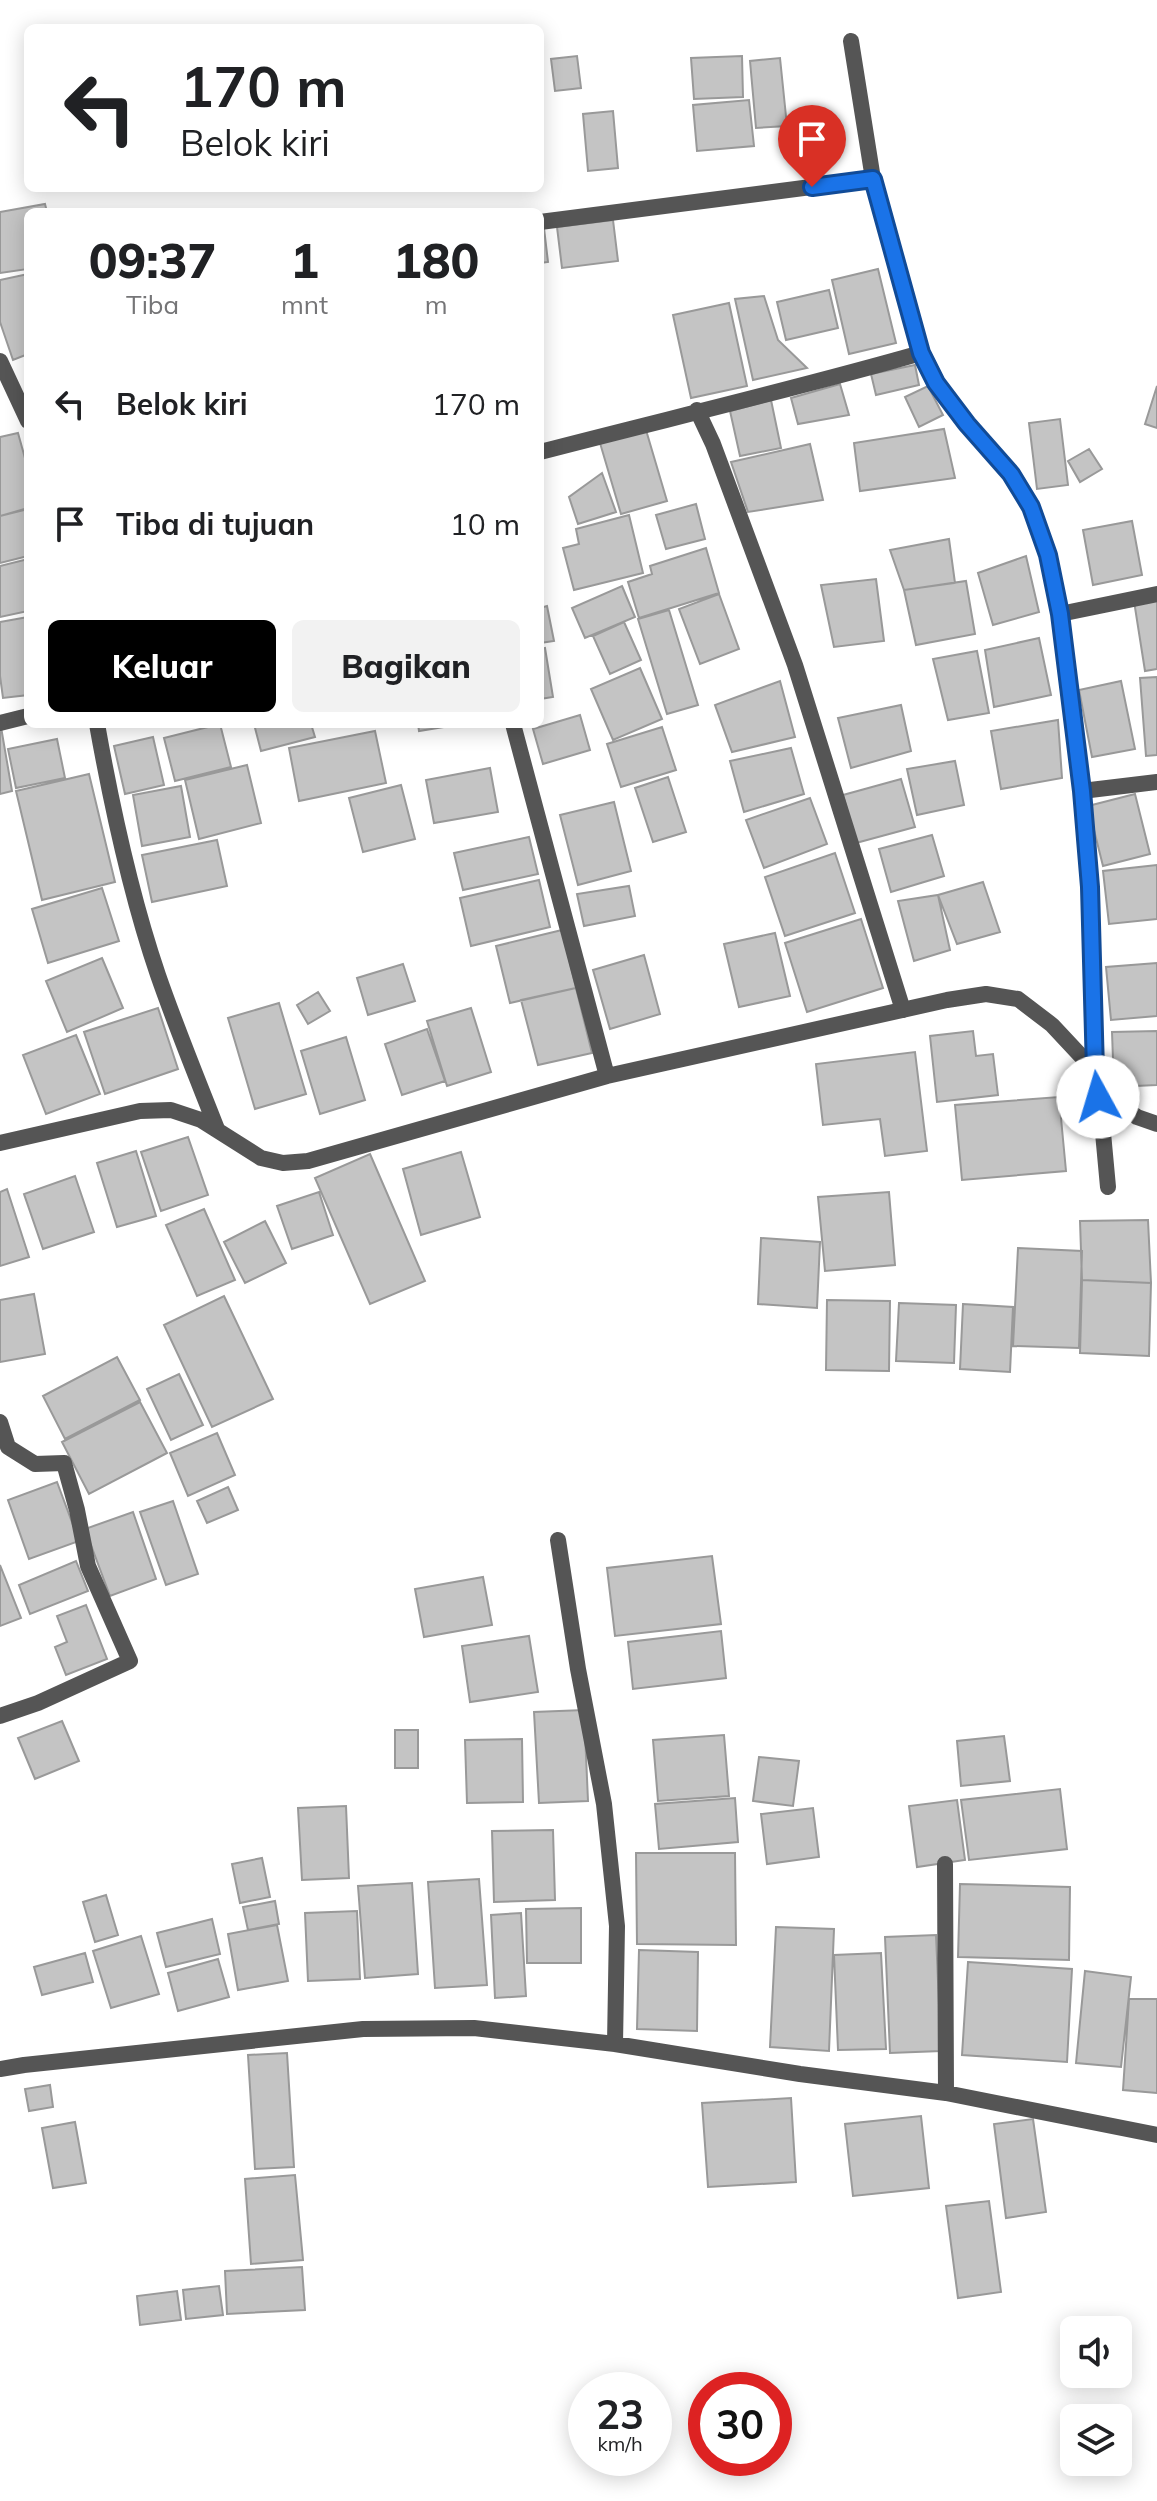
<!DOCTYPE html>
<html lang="id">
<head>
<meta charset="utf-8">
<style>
  :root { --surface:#fff; --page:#f2f2f2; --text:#202124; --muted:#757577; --accent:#000 }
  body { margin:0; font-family:Mulish,sans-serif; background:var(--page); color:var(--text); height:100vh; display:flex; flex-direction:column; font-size:30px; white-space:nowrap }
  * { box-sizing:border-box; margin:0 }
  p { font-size:26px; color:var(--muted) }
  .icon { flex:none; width:44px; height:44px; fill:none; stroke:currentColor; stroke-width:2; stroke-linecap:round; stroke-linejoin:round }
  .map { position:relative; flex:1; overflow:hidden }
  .sheet { position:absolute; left:24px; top:208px; width:520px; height:520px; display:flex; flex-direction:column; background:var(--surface); border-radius:12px; box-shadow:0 4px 20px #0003 }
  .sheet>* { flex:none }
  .hud { position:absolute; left:24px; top:24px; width:520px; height:168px; border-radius:12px; box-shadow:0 4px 20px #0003; background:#fff; color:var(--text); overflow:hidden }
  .fabs { position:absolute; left:1060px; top:2316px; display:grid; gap:16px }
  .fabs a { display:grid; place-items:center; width:72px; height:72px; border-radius:12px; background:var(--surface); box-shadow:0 4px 20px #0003; font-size:40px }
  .speed { position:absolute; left:568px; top:2372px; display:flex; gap:16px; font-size:40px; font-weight:700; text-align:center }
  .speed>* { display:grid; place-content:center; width:104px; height:104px; border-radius:50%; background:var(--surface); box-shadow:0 4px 20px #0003; line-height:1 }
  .speed small { font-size:20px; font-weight:400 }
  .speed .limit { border:12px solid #d22; background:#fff; color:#111 }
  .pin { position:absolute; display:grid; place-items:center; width:68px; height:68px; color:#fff; margin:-82px -34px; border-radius:50% 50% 50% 0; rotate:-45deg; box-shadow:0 0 8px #0007 }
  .pin .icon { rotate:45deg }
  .me { position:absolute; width:88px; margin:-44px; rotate:354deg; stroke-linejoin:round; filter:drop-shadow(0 0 6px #0008) }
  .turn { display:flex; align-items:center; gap:28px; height:168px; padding:0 24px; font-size:36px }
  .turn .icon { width:104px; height:104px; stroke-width:2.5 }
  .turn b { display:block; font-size:56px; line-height:68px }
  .eta { display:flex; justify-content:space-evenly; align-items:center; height:136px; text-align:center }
  .eta b { font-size:48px; font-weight:800; line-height:56px }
  .primary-button { display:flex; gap:16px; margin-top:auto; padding:16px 24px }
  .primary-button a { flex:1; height:92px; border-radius:12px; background:var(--accent); color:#fff; font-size:32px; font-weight:800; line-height:92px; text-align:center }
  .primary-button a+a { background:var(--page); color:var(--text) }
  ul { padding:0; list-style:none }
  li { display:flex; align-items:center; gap:24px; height:120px; padding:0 24px }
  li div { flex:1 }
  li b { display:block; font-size:30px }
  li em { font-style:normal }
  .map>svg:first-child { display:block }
</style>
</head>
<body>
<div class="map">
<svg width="1157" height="2501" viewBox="0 0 1157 2501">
  <rect width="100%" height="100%" fill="#fff"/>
  <!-- building -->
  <path fill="#c4c4c4" stroke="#999" stroke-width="2" d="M577,56L581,88L555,91L551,59Z
    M742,56L743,97L694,99L691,58Z
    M780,58L787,126L756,128L750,61Z
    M749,100L754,146L697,151L693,105Z
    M613,111L618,168L588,171L583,114Z
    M45,204L47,212H28V269L0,273V212Z
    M613,220L618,261L562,268L557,227Z
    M544,228L548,262L540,263V229Z
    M878,269L896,343L849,354L832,280Z
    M28,274V354L13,360L0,322V280Z
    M829,290L838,328L786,340L777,302Z
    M764,296L778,340L807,368L753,380L735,299Z
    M729,303L747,386L691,398L673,315Z
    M915,365L919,385L876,395L871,374Z
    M840,384L849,415L798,424L791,398Z
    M928,386L943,415L919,427L905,397Z
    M1157,386V428L1145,424Z
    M771,400L781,448L740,456L730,411Z
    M1060,419L1068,485L1037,489L1029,423Z
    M944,429L955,478L860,491L854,443Z
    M646,430L667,501L621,514L600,443Z
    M18,433L28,469V508L0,516V437Z
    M810,444L823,500L748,512L731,462Z
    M1089,449L1102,469L1080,482L1068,461Z
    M602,473L616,512L578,524L569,497Z
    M696,504L705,539L666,549L656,515Z
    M28,509V556L0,563V516Z
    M629,515L643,573L574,590L563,548L579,544L576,529Z
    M1132,521L1142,575L1093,585L1083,530Z
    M949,539L955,583L904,590L890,550Z
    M706,548L719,593L639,618L628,582L652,574L650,566Z
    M1026,556L1039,612L993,625L978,573Z
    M28,559V611L0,617V566Z
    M876,579L884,641L834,647L821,585Z
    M966,581L975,634L916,645L904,590Z
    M622,586L635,617L585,638L572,608Z
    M719,594L739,649L700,664L679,609Z
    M1157,598V669L1145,671L1134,601Z
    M547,606L554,641L540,643V608Z
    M669,610L698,705L667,714L638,619Z
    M28,617V695L3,698L0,676V622Z
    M624,622L641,660L610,674L593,636Z
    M1039,638L1051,695L994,707L985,650Z
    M545,648L553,697L540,699V649Z
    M977,651L989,713L948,720L933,659Z
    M640,668L662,719L613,740L591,689Z
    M1157,677V755L1146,756L1140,678Z
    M780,681L795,737L732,752L715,705Z
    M1121,681L1135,749L1092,757L1079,690Z
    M901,705L911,751L851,768L838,718Z
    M580,715L590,750L543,764L533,729Z
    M1058,720L1062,778L1001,789L991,731Z
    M220,724L231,767L175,781L164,738Z
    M254,724H311L315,737L261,751Z
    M418,724H462L419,731Z
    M1,727L12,791L0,794V728Z
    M662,727L676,770L621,787L607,744Z
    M375,731L386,783L299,801L289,748Z
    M153,737L164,785L125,794L114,746Z
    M57,739L65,778L16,788L8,749Z
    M791,748L804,794L744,812L730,761Z
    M955,761L964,805L917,815L907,769Z
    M247,765L261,823L199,839L185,780Z
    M490,768L498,812L434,823L426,780Z
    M89,774L115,882L42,900L16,791Z
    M668,777L686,832L653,842L635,788Z
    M901,779L915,827L856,843L843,795Z
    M401,785L415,839L363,852L349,798Z
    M181,786L190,837L142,846L133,795Z
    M1135,794L1150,854L1103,866L1088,806Z
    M810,798L827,844L764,868L746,820Z
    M614,802L631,871L578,885L560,815Z
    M932,835L944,876L891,892L879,849Z
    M529,837L538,874L463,890L454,853Z
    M217,840L227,886L152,902L142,855Z
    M835,853L855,913L785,936L765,877Z
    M1157,865V919L1109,924L1103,871Z
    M539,880L550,927L471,946L460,898Z
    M983,882L1000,932L957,944L938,895Z
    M629,886L635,916L584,926L577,894Z
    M102,888L119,941L48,963L32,909Z
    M938,895L950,950L914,961L898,901Z
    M861,919L883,988L807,1012L785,943Z
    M562,930L576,988L510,1003L496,946Z
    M775,933L790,996L739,1007L724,944Z
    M644,955L660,1014L610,1029L593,970Z
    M102,958L123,1008L67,1032L46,981Z
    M1157,963V1016L1111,1020L1106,967Z
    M403,964L415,1001L368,1015L357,978Z
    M576,988L592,1053L538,1065L521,1000Z
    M318,992L330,1011L308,1024L297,1005Z
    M279,1003L306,1094L255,1109L228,1018Z
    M158,1008L178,1069L105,1094L84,1032Z
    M471,1008L491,1072L447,1086L427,1021Z
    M427,1029L445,1081L402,1095L385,1044Z
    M973,1031L976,1056L993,1054L998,1095L937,1102L930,1036Z
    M1157,1031V1085L1114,1087L1112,1032Z
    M76,1035L100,1094L46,1114L23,1055Z
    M346,1037L365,1100L320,1114L301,1051Z
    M915,1052L927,1151L885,1156L880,1119L823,1125L816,1064Z
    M1059,1097L1066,1171L962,1180L955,1105Z
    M188,1137L208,1195L161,1211L141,1152Z
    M136,1151L156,1216L117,1227L97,1163Z
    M461,1152L480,1217L421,1235L403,1169Z
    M370,1154L425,1281L370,1304L315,1178Z
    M75,1176L94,1232L43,1249L24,1194Z
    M7,1189L29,1257L0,1266V1192Z
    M319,1192L333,1235L292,1249L277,1206Z
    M889,1192L895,1265L825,1271L818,1197Z
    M204,1209L235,1280L197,1296L166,1225Z
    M1148,1220L1151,1283L1082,1280L1080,1221Z
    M265,1221L286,1263L245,1283L224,1242Z
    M761,1238L820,1242L817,1308L758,1304Z
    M1018,1248L1082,1251L1079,1348L1013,1346Z
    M1082,1280L1151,1283L1149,1356L1080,1353Z
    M34,1294L45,1354L0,1362V1300Z
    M224,1296L273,1399L212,1427L164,1325Z
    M827,1300L890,1301L889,1371L826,1370Z
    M899,1303L956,1305L954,1363L896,1361Z
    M963,1304L1013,1307L1010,1372L960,1369Z
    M117,1357L140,1400L65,1439L43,1396Z
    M179,1374L203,1425L171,1440L147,1389Z
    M140,1402L167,1453L89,1494L62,1442Z
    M217,1433L235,1475L188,1496L170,1453Z
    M57,1482L79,1541L29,1559L8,1500Z
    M228,1487L238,1510L207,1523L197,1501Z
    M173,1501L198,1574L166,1585L140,1512Z
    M133,1512L156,1579L110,1596L85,1529Z
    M712,1556L721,1624L615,1636L607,1568Z
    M76,1561L88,1591L30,1614L19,1585Z
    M0,1565L21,1618L0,1626Z
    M483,1577L492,1625L424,1637L415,1589Z
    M86,1605L107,1659L66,1675L55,1647L67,1642L57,1616Z
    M721,1631L726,1678L633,1689L628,1642Z
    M529,1636L538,1692L470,1702L462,1646Z
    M584,1710L588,1801L539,1803L534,1712Z
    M62,1721L79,1761L35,1779L18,1738Z
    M395,1730H418V1768H395Z
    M724,1735L729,1796L658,1801L653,1740Z
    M1004,1736L1010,1781L961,1786L957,1741Z
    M522,1739L523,1802L467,1803L465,1740Z
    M759,1757L799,1761L793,1806L753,1801Z
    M1060,1789L1067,1849L969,1860L961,1800Z
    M735,1798L738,1842L659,1849L655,1804Z
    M957,1800L965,1860L917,1867L909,1806Z
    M346,1806L349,1878L302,1880L298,1808Z
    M813,1808L819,1857L767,1864L761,1814Z
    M553,1830L555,1900L494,1902L492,1831Z
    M636,1853H735L736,1945L637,1944Z
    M262,1858L270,1897L240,1903L232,1864Z
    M479,1879L487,1985L435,1988L428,1882Z
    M412,1883L418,1974L365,1978L358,1886Z
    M960,1884L1070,1887L1069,1960L958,1957Z
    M106,1895L118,1935L95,1942L83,1902Z
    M275,1901L279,1924L248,1930L243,1907Z
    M581,1908V1963H527L526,1909Z
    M357,1911L360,1979L308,1981L305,1913Z
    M521,1913L526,1996L495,1998L491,1915Z
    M212,1919L220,1954L166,1967L157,1933Z
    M277,1925L288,1981L238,1990L228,1934Z
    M776,1927L834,1929L829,2051L770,2047Z
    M936,1935L941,2051L890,2053L885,1937Z
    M141,1936L159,1994L111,2008L93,1951Z
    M639,1950L698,1952L697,2031L637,2029Z
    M85,1953L93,1982L42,1995L34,1967Z
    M881,1953L886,2049L838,2050L834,1955Z
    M218,1959L229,1997L178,2011L168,1973Z
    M968,1962L1072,1969L1067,2062L962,2055Z
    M1085,1971L1131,1977L1121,2067L1076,2063Z
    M1129,1999H1157V2093L1123,2090Z
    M287,2053L294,2167L255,2169L248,2055Z
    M50,2085L53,2107L29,2111L25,2089Z
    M791,2098L796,2182L708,2187L702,2103Z
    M921,2116L929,2188L853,2196L845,2124Z
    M1033,2119L1046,2212L1006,2218L994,2124Z
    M75,2122L86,2183L53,2188L42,2128Z
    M295,2175L303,2260L251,2264L245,2179Z
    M989,2201L1001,2292L958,2298L946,2206Z
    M302,2267L305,2310L227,2314L225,2271Z
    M219,2286L223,2315L186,2319L183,2290Z
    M177,2291L181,2320L140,2325L137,2296Z"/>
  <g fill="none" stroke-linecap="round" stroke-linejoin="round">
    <!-- street -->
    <path stroke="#555" stroke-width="16" d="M851,41L873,179L921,353L936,383L967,424L1011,474L1031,507L1048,555L1060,614L1082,791L1090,887L1095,1071L1102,1122L1108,1187
      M540,222L873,179
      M0,361L28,421
      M697,410L713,444L795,665L903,1010
      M540,452C667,419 795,389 921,353
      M1060,614L1157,594
      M0,723L28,716
      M97,724C112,808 130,893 158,975C176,1027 197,1078 217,1129
      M513,724L607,1076
      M1082,791L1157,782
      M0,1143L140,1111L171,1110L201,1120L261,1158L283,1163L308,1161L607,1076L947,1000L986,994L1018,999L1052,1025L1095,1071L1122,1106L1137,1117L1157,1124
      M0,1422L8,1447L35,1464L64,1463L77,1510L88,1566L130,1661L38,1703L0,1716
      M558,1540L578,1669L604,1804L617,1926L615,2044
      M945,1864L946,2093
      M0,2069L24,2065L363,2029L474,2028L615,2044L800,2074L946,2093L1157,2135"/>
  </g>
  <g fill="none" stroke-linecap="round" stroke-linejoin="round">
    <defs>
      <path id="route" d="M812,187L873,179L921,353L936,383L967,424L1011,474L1031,507L1048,555L1060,614L1082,791L1090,887L1095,1071L1098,1097"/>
    </defs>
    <!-- route casing -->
    <use href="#route" stroke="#114b97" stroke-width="20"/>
    <!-- route -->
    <use href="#route" stroke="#1a73e8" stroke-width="14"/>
  </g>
</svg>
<div class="fabs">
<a><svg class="icon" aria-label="sound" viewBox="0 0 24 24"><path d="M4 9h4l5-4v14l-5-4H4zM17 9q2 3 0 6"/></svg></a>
<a><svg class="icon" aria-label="layers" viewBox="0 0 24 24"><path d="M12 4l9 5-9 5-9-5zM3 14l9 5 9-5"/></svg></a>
</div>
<div class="speed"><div>23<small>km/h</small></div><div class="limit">30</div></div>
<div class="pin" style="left:812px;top:187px;background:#d93025"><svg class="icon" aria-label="arrive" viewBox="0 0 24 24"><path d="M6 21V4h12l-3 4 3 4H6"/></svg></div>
<svg class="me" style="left:1098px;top:1097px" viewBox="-20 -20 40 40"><circle r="19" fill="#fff"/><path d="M0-13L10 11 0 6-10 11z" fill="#1a73e8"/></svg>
<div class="hud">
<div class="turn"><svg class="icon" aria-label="left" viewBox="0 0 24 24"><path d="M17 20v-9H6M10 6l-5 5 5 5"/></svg><div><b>170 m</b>Belok kiri</div></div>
</div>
<section class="sheet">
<div class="eta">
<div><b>09:37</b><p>Tiba</p></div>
<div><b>1</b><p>mnt</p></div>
<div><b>180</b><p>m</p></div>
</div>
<ul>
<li><svg class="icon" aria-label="left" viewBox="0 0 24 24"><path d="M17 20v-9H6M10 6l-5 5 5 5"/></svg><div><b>Belok kiri</b></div><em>170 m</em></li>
<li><svg class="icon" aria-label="arrive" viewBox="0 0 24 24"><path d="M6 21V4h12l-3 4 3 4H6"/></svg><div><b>Tiba di tujuan</b></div><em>10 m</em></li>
</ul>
<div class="primary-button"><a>Keluar</a><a>Bagikan</a></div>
</section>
</div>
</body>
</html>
